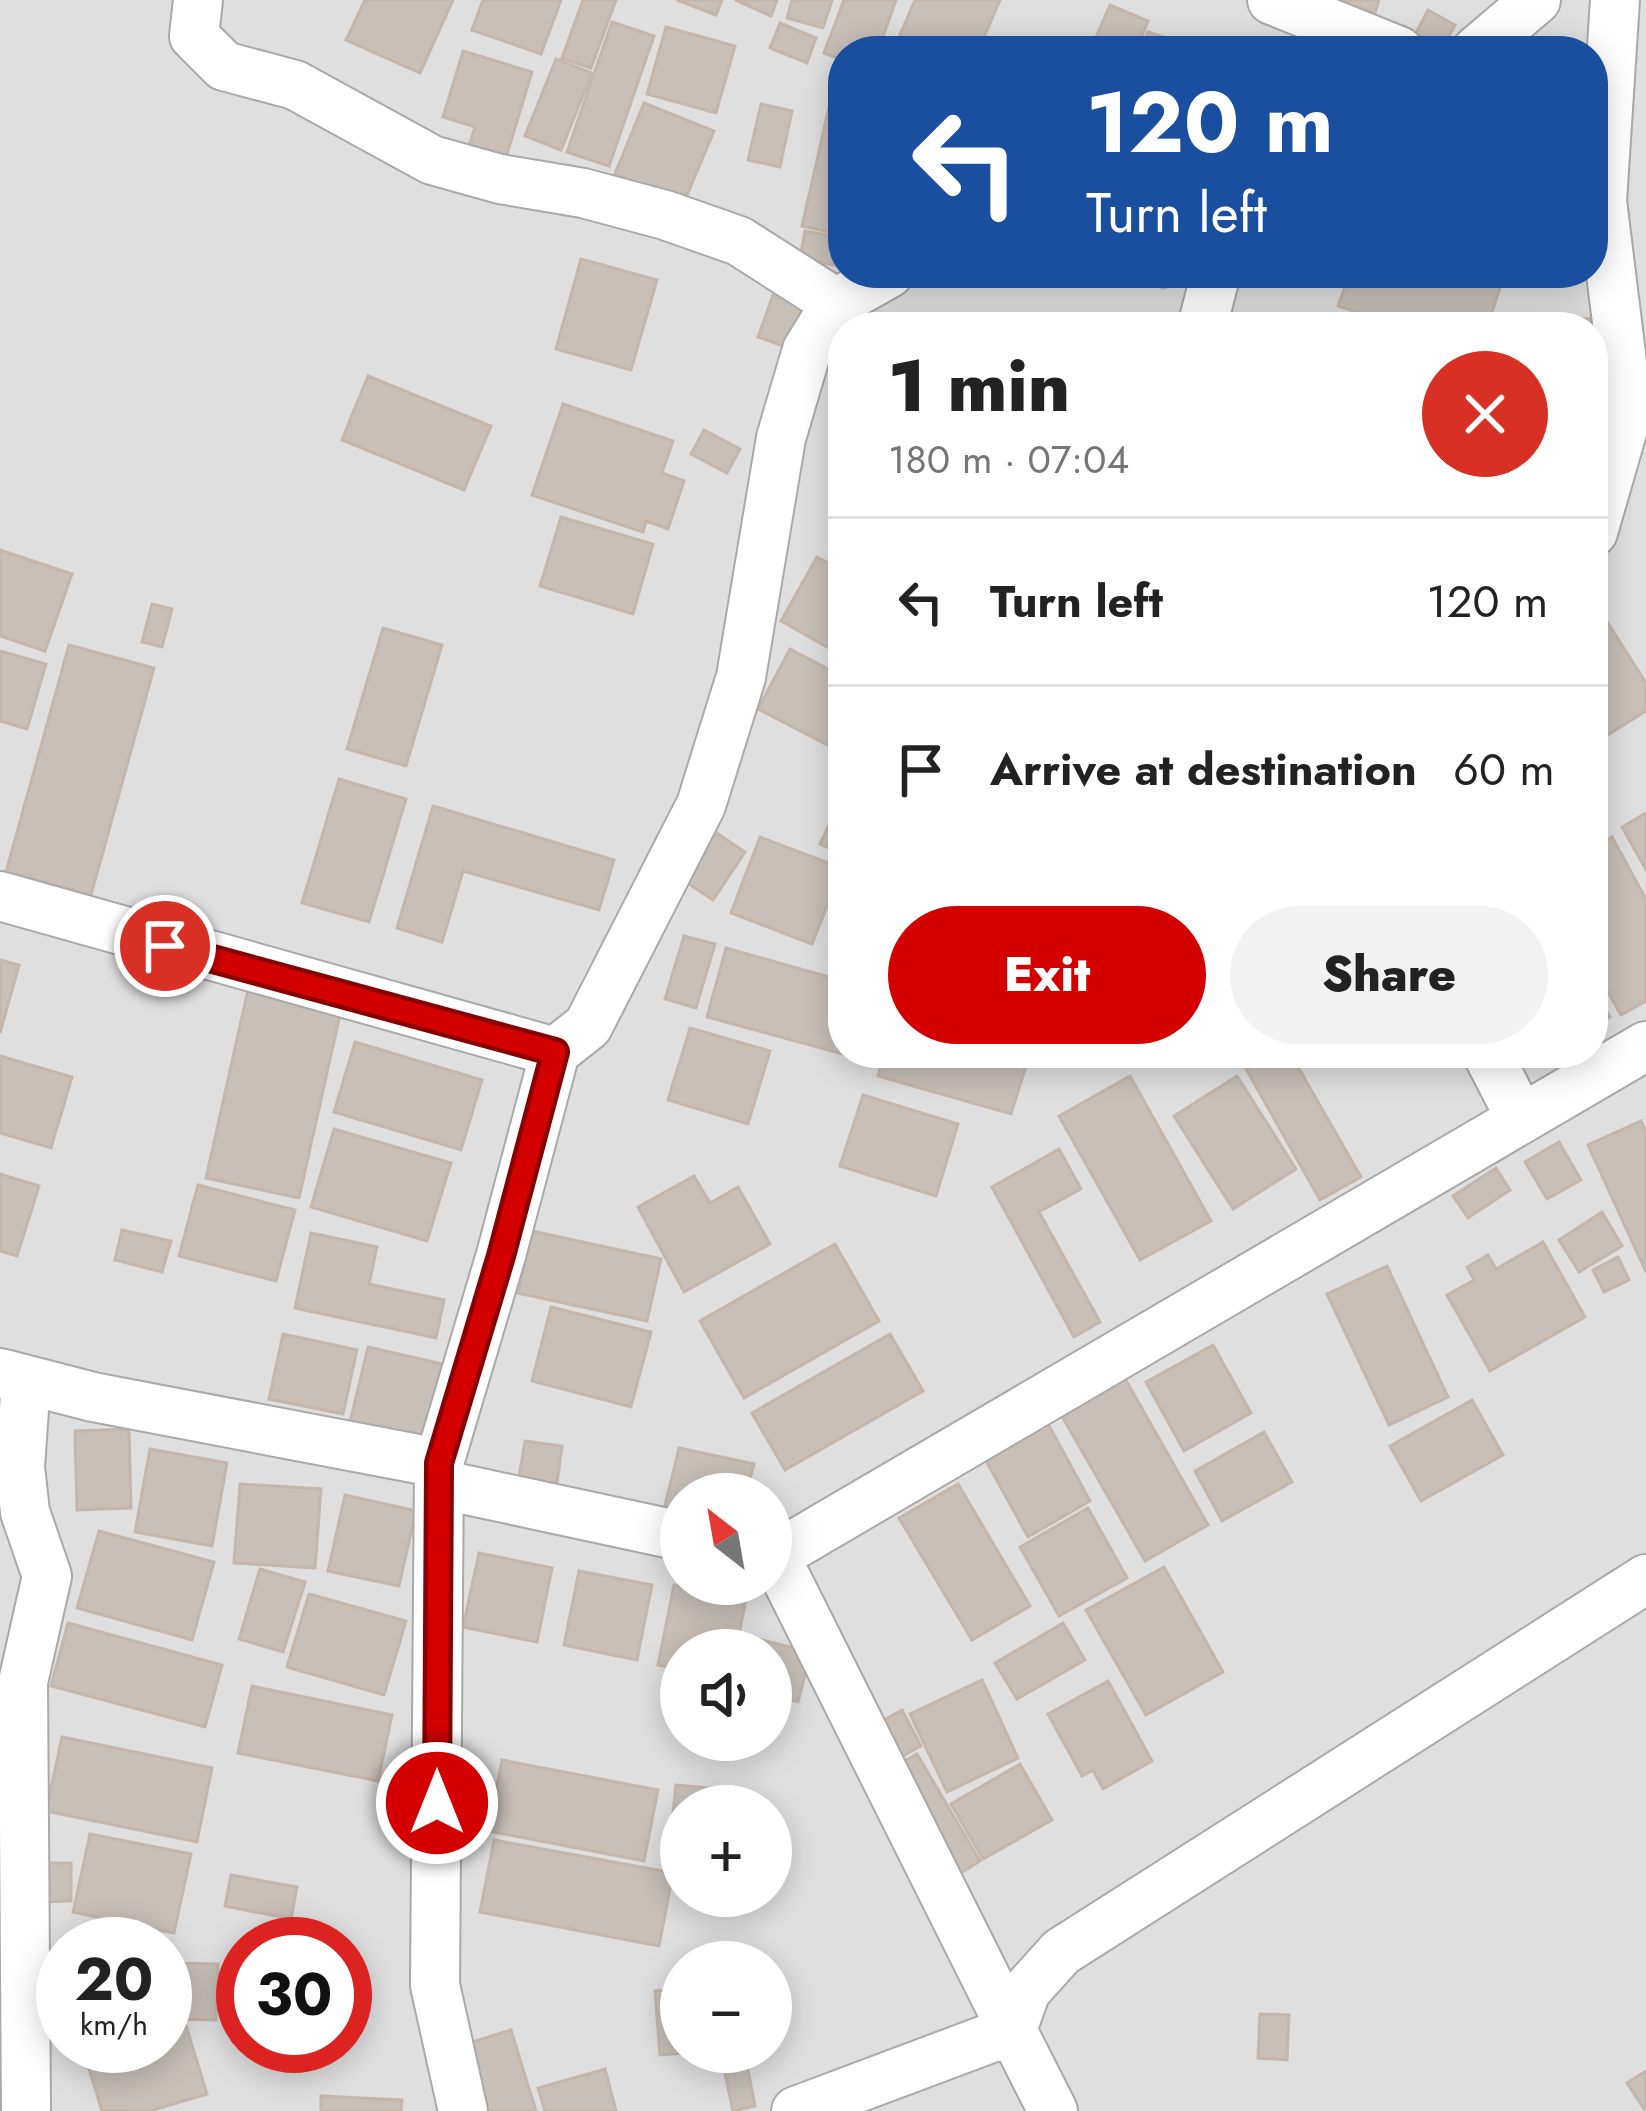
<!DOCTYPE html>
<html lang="en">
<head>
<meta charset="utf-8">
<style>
  :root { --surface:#fff; --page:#f2f2f2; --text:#222; --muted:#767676; --line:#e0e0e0; --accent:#d40000 }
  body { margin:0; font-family:Jost,sans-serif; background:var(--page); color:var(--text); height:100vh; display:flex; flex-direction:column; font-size:45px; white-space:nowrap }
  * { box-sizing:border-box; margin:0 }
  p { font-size:39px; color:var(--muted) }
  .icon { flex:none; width:66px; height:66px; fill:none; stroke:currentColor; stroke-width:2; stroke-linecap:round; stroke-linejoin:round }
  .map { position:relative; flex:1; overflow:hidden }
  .side { position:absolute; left:828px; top:312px; width:780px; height:756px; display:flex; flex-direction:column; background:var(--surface); border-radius:48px; box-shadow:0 6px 30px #0003 }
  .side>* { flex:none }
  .top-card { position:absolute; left:828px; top:36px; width:780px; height:252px; border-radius:48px; box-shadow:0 6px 30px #0003; background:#1a4fa0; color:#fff; overflow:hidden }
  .needle { width:78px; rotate:329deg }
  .controls { position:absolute; left:660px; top:1473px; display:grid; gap:24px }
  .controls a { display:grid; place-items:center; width:132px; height:132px; border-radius:50%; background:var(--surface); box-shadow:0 6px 30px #0003; font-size:60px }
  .speed { position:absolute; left:36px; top:1917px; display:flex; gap:24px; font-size:60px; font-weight:700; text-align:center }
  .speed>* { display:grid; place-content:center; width:156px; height:156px; border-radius:50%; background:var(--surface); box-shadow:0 6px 30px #0003; line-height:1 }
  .speed small { font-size:30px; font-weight:400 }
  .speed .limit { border:18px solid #d22; background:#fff; color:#111 }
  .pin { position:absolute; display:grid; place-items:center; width:102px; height:102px; color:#fff; margin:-51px; border:6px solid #fff; border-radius:50%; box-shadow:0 3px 12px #0007 }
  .me { position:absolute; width:132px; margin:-66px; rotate:0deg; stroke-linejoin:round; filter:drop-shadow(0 0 9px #0008) }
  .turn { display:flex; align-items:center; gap:42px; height:252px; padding:0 60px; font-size:54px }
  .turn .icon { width:156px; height:156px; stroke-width:2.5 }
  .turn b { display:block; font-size:84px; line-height:102px }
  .round { display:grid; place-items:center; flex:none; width:126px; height:126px; border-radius:63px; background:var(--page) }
  .overview { display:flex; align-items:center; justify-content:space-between; height:204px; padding:0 60px }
  h1 { font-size:72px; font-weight:800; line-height:90px }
  .button { display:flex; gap:24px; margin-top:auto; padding:24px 60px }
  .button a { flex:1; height:138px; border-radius:72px; background:var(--accent); color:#fff; font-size:48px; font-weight:800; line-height:138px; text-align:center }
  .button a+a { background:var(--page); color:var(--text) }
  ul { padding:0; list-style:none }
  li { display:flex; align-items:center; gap:36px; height:168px; padding:0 60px; border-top:3px solid var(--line) }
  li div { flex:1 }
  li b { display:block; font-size:45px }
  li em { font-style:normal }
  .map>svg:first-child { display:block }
</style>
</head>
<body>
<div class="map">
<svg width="1646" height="2111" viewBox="0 0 1646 2111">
  <rect width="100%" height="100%" fill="#f2efe9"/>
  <!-- residential -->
  <path fill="#e0dfdf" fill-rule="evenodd" d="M0,0H1646V2111H0ZM843,51H1593V273H843ZM843,327H1593V1053H843ZM681,1494H771V1584H681ZM681,1650H771V1740H681ZM681,1806H771V1896H681ZM63,1944H165V2046H63ZM243,1944H345V2046H243ZM681,1962H771V2052H681Z"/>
  <!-- building -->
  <path fill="#c7bfb8" stroke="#c4b6ab" stroke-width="3" d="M365,0H453L420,73L346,40Z
    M483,0H561L541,54L472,30Z
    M583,0H616L591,68L562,58Z
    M677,0H722L716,15Z
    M735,0H777L771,16Z
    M792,0H832L823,28L787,18Z
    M844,0H896L878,51H843V60L824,53Z
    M915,0H1000L978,51H893Z
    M1337,0H1379L1375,13Z
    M1110,5L1148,21L1136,51H1090Z
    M1428,10L1455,25L1441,51H1424L1410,44Z
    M612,22L654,36L609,166L567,152Z
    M780,23L816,38L807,63L770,48Z
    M666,27L735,46L716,113L647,94Z
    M1148,32L1206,51H1141Z
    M463,51L532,72L504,164L467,153L475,127L443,117Z
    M556,59L592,73L561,150L525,136Z
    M832,94L843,96V235L802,226Z
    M644,103L714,131L684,202L615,174Z
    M761,104L792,111L780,167L748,160Z
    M805,231L843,238V267L800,258Z
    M581,259L657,280L631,370L556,349Z
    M1158,273H1214L1215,277L1162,288Z
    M1350,273H1505L1487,327H1403L1338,306Z
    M773,295L809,308L794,350L758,337Z
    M1613,316L1618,372L1593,374V327H1555V322Z
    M368,376L491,426L464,490L342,440Z
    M563,404L673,441L662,473L684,481L668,529L646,521L643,532L532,495Z
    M704,430L740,449L727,473L691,454Z
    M561,517L653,544L633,614L540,586Z
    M0,550L72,574L45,651L0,636Z
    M817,557L843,571V656L781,621Z
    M152,604L172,609L162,647L142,642Z
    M1604,617L1646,683V711L1593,744V624Z
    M383,628L442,645L406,766L347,749Z
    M69,645L154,668L91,895L6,872Z
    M790,649L843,677V729L833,748L758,709Z
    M0,651L46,664L27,729L0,721Z
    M339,779L406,799L369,922L302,903Z
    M843,796V854L820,844Z
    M433,806L614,860L599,910L463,871L442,942L397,928Z
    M1646,813V870L1622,827Z
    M709,828L745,852L713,900L677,876Z
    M760,837L842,868L812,944L731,913Z
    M1612,837L1646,899V1001L1621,1015L1593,966V848Z
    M684,936L715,944L696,1008L665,999Z
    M726,948L843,981V1054L707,1017Z
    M0,960L19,965L0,1033Z
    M1593,987L1610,1017L1593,1027Z
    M248,990L341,1010L299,1198L206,1178Z
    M690,1028L770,1051L748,1124L668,1100Z
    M355,1042L482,1080L461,1150L334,1112Z
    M885,1053H1030L1011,1114L878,1076Z
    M1237,1053H1290L1361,1177L1320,1200Z
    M0,1056L72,1077L51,1148L0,1133Z
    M1130,1076L1211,1221L1140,1260L1059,1116Z
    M1237,1076L1296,1169L1233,1209L1174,1116Z
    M863,1095L958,1124L936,1196L840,1166Z
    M1641,1121L1646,1132V1272L1588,1145Z
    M334,1129L451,1163L427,1241L311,1207Z
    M1559,1142L1581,1180L1547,1199L1525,1162Z
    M1059,1149L1081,1189L1039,1212L1100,1322L1074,1337L992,1187Z
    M1496,1168L1510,1190L1468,1218L1453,1196Z
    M0,1174L39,1186L17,1256L0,1251Z
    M694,1176L710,1203L738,1187L770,1244L684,1292L638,1207Z
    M198,1185L295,1210L276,1281L179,1256Z
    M1602,1212L1622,1246L1579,1272L1559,1240Z
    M122,1230L171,1241L162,1272L115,1260Z
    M532,1231L661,1259L647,1321L518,1293Z
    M311,1233L377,1247L369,1284L444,1300L436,1338L295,1308Z
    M1543,1242L1585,1317L1490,1371L1447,1295L1474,1280L1467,1267L1488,1255L1496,1269Z
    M835,1244L879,1321L744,1398L700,1321Z
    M1618,1257L1629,1280L1604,1292L1593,1270Z
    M1387,1266L1448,1397L1389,1425L1327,1294Z
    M551,1307L651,1332L631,1407L532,1381Z
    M283,1334L357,1350L343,1414L269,1399Z
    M890,1334L923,1391L785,1470L752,1413Z
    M1213,1345L1251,1413L1184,1451L1146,1382Z
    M368,1347L442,1364L425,1438L350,1422Z
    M1123,1375L1208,1525L1145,1561L1059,1411Z
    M1472,1400L1503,1455L1421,1501L1390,1446Z
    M1047,1422L1090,1501L1028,1537L984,1457Z
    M129,1429L131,1508L77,1510L75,1431Z
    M1264,1432L1292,1482L1222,1521L1195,1471Z
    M525,1441L562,1446L556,1490L518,1484Z
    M679,1448L754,1464L746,1494H681V1523L662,1518Z
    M150,1449L227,1463L212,1546L135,1532Z
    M240,1484L321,1489L315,1568L234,1563Z
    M958,1484L1030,1606L972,1640L899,1518Z
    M345,1495L416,1511L399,1586L328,1571Z
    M1088,1508L1127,1578L1059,1616L1020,1547Z
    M99,1531L214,1562L192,1640L77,1608Z
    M479,1553L552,1568L537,1642L463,1627Z
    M1164,1567L1223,1672L1146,1715L1086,1610Z
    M260,1569L305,1582L283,1652L239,1639Z
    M579,1571L652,1585L637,1660L564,1645Z
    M674,1585L746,1599L736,1650H681V1669L658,1665Z
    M309,1594L406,1621L384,1695L287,1667Z
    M68,1623L222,1665L205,1727L51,1686Z
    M1063,1623L1085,1660L1017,1699L995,1663Z
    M746,1636L811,1652L798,1702L771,1695V1650H743Z
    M982,1680L1018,1758L947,1792L910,1714Z
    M1108,1681L1152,1761L1103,1789L1093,1770L1082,1776L1048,1714Z
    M252,1686L392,1715L378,1781L238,1753Z
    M902,1710L921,1746L890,1763L871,1727Z
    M62,1737L212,1768L197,1842L46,1811Z
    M917,1754L980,1861L959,1874L896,1766Z
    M502,1760L658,1790L644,1861L488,1831Z
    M1020,1764L1052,1820L983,1859L951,1804Z
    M676,1785L711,1788L710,1806H681V1870L667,1869Z
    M90,1834L191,1854L174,1933L73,1912Z
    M494,1840L673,1873L659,1946L480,1912Z
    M39,1863H71V1901L39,1902Z
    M231,1875L297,1887L291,1919L225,1906Z
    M58,1960H63V2016H57Z
    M165,1963L218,1964L216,2020L165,2019Z
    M681,1988V2052H700L660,2055L655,1991Z
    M1260,2014L1289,2015L1287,2060L1258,2058Z
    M186,2026L207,2094L150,2111H102L85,2056L119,2046H165V2032Z
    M511,2030L536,2111H483L463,2045Z
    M745,2055L755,2106L733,2111L722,2059Z
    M605,2069L616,2111H545L538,2088Z
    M1646,2071V2107L1644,2109L1627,2083Z
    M321,2096L402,2100L401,2111H321Z"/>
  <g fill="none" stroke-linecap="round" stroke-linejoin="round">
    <defs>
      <path id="street" d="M198,0L194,36L224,66L295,85L432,160L500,179L583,193L665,215L739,241L836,303
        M1272,0L1399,51
        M1476,51L1536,0
        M1202,327L1216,273
        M1593,532L1628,411L1602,201L1615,0
        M0,896L555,1052L588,1026L701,805L741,677L781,438L807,350L836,303L889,273
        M1487,1053L1521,1119
        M0,1373L93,1397L439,1463
        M26,1381L20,1467L25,1512L47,1576L23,1682L26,2111
        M439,1484L681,1536
        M771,1555L775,1556L1012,2030L1026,1991L1061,1952L1646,1579
        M775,1556L1646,1046
        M463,2111L435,1985L439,1463L501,1255L555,1052
        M796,2111L1012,2030L1053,2111"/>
    </defs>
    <!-- street casing -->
    <use href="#street" stroke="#a9a9a9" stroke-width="52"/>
    <!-- street -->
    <use href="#street" stroke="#fff" stroke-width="48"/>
  </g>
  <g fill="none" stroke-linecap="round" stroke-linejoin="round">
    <defs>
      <path id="route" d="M165,946L555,1052L501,1256L439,1463L437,1803"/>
    </defs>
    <!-- route casing -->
    <use href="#route" stroke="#8a0000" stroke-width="30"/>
    <!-- route -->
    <use href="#route" stroke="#d40000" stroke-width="21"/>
  </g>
</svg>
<div class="controls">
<a><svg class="needle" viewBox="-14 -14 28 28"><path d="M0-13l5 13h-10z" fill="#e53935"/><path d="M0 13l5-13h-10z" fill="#767676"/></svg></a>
<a><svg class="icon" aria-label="sound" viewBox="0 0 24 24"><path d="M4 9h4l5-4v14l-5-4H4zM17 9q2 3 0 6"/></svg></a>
<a>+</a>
<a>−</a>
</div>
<div class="speed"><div>20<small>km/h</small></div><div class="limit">30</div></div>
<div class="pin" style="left:165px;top:946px;background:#d93025"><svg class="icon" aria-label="arrive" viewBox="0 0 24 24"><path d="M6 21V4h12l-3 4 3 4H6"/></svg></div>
<svg class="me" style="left:437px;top:1803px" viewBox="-20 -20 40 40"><circle r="17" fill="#d40000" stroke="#fff" stroke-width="3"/><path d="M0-11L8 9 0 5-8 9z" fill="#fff"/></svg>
<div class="top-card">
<div class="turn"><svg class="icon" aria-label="left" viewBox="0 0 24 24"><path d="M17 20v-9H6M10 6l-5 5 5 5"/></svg><div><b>120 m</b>Turn left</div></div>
</div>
<section class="side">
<div class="overview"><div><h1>1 min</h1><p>180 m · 07:04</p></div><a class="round" style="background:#d93025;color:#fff"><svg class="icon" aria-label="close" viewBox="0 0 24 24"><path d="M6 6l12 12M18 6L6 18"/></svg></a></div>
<ul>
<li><svg class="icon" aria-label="left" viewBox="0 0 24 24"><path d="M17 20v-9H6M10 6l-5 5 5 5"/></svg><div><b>Turn left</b></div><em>120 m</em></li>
<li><svg class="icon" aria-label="arrive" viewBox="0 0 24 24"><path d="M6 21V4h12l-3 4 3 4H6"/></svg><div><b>Arrive at destination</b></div><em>60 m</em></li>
</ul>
<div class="button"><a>Exit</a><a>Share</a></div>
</section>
</div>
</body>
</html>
